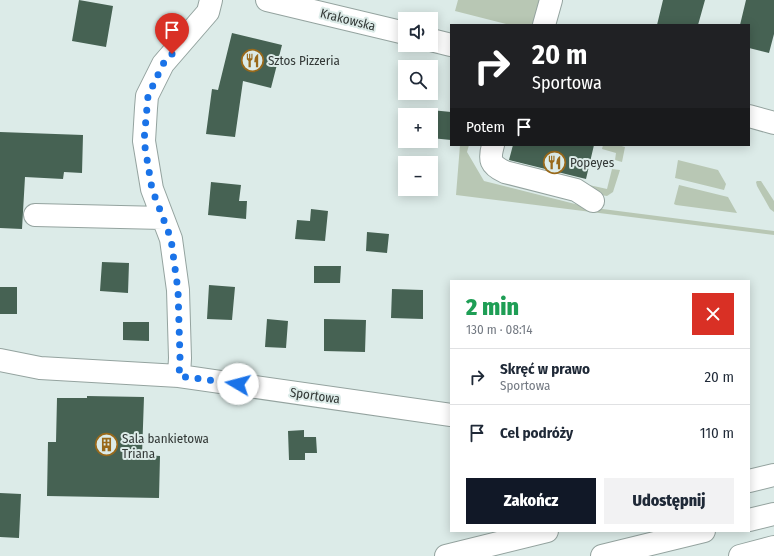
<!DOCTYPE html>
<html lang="pl">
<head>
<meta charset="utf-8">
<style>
  :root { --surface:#fff; --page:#f2f2f3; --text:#1f2937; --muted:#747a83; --line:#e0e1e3; --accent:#111827 }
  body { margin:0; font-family:"Fira Sans Condensed",sans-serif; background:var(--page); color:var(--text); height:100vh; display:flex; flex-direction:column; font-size:15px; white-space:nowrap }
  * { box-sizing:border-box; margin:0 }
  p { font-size:13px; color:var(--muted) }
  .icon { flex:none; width:22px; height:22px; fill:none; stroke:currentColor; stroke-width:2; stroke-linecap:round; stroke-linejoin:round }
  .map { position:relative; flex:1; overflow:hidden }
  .details { position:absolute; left:450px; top:280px; width:300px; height:252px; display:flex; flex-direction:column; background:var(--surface); border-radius:0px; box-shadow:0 2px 10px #0003 }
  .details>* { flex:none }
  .guide { position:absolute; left:450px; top:24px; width:300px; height:122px; border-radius:0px; box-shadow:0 2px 10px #0003; background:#202124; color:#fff; overflow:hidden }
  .controls { position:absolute; left:398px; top:12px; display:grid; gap:8px }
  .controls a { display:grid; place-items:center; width:40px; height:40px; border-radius:0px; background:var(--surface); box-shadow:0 2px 10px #0003; font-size:20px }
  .pin { position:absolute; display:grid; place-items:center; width:34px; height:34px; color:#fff; margin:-41px -17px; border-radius:50% 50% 50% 0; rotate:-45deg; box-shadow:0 0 4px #0007 }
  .pin .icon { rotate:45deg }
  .me { position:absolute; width:44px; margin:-22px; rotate:278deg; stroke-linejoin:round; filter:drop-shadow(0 0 3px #0008) }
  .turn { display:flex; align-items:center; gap:14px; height:84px; padding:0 16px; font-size:18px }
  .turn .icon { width:52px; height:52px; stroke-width:2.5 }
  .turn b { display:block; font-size:28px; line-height:34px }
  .then { display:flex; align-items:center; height:38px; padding:0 16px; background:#0003; gap:8px; font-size:15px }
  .round { display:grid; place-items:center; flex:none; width:42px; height:42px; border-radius:0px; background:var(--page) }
  .overview { display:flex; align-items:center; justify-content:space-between; height:68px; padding:0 16px }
  h1 { font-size:24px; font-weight:800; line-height:30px; color:#1e9e55 }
  .action { display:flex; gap:8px; margin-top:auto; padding:8px 16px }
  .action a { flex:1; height:46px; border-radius:0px; background:var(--accent); color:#fff; font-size:16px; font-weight:800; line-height:46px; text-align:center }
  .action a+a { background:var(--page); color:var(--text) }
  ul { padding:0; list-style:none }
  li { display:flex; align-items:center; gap:12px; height:56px; padding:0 16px; border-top:1px solid var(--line) }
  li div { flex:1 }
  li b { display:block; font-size:15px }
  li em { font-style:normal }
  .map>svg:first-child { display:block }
</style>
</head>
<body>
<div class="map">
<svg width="774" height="556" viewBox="0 0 774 556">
  <rect width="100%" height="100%" fill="#dcebe8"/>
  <!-- green -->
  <path fill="#b8c7b4" d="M458,0H542L535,25H510L455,11Z
    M460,145H469L467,152L484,181L587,207L774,231V235L456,195Z
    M603,145H618L625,147L622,162L615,160L616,153L602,149Z
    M678,160L718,170L726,184L724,190L675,178Z
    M612,169L620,170L613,192L607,196L594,194L589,185L607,189Z
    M757,181H761L774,201V212L770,209L757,186L756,182Z
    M679,185L728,197L737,213L676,205L674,204Z"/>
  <!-- building -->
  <path fill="#466253" d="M79,0L113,6L106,47L72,41Z
    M663,0H705L698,25H657Z
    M746,0H774V34L769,53L749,48V25H740Z
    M232,33L282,45L271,88L243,81L235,137L206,134L212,89L218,90Z
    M431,110L451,112V140L431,138Z
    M0,132L83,135L82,173L64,172L63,179L25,177L22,229L0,228Z
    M513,145H594L586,179L509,160Z
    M211,182L241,185L239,201H247L246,219L208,215Z
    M311,209L328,211L325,241L295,239L297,220L310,221Z
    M367,232L389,234L387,253L366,251Z
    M102,262L129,263L128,293L100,291Z
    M314,266H341L340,283H314Z
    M209,285L235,287L232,320L207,319Z
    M0,287H17V314H0Z
    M392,289L423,290V319L391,318Z
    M267,319L288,321L286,348L265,347Z
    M324,319L366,320L365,352L324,351Z
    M123,322H149V341L123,340Z
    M87,396L144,397L142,455L160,456L159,498L47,496L48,442H56L57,398H87Z
    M304,430V437H316L317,453H305V460H289L288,431Z
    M0,493L21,494L19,538L0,537Z"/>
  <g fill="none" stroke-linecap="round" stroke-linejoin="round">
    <defs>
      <path id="minor" d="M267,0L405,33
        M544,25L551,0
        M431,40L451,45
        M749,116L774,123
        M493,145C489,160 490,165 505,172L576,190L593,201
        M35,215L163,218
        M0,360L40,368L179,376L451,415
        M179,376L180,358L178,290L171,239L152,189L144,141L146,108L147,96L163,64L208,12L211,0
        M740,556L774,547"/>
      <path id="highway" d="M749,481L774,475
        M749,520L774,514
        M446,556L547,531
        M602,556L704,531"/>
    </defs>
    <!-- minor casing -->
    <use href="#minor" stroke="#94a39f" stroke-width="24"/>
    <!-- highway casing -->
    <use href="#highway" stroke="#94a39f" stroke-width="24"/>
    <!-- minor -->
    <use href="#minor" stroke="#fff" stroke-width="22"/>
    <!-- highway -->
    <use href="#highway" stroke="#fff" stroke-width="22"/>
  </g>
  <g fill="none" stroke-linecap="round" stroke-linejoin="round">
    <!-- route -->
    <path stroke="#1a73e8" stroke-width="7" stroke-dasharray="0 12.6" d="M172,54L163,64L148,96L144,141L152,189L171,239L178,290L180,358L179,376L238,384"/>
  </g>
  <!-- icons -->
  <defs>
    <symbol id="restaurant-ring" viewBox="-11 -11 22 22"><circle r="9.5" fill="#dcebe8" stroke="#99691a" stroke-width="1.5"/><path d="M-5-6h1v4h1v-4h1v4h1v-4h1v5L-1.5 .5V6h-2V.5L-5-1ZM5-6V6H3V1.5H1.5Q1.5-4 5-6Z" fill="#99691a"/></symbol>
    <symbol id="building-ring" viewBox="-11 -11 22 22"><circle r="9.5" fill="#dcebe8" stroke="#99691a" stroke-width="1.5"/><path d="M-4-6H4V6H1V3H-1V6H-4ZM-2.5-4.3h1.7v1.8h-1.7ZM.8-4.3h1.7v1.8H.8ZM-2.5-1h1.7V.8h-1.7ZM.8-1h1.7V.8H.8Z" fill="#99691a"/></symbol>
  </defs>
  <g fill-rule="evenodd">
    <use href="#restaurant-ring" x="240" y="48" width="25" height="25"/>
    <use href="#restaurant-ring" x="542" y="150" width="25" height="25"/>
    <use href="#building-ring" x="94" y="432" width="25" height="25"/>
  </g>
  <g text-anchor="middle" stroke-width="4" stroke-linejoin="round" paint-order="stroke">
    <!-- street labels -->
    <g font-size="13" fill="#333937" stroke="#dcebe8">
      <text transform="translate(348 19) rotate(14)" y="5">Krakowska</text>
      <text transform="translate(315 395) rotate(8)" y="5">Sportowa</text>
    </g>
    <!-- poi labels -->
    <g font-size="13" fill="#333937" stroke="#dcebe8" text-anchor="start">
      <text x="268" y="65">Sztos Pizzeria</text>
      <text x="570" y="167">Popeyes</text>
      <text x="122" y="443">Sala bankietowa<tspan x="122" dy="15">Triana</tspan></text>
    </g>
  </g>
</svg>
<div class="controls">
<a><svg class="icon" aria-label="sound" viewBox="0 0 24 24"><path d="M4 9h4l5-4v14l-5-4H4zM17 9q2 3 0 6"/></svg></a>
<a><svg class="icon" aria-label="search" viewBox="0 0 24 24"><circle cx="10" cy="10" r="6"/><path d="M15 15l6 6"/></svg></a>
<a>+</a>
<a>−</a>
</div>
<div class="pin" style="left:172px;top:54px;background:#d93025"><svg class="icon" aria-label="arrive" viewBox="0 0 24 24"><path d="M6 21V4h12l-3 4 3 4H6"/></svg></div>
<svg class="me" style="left:238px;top:384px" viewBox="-20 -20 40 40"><circle r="19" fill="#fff"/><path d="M0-13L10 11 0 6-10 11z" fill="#1a73e8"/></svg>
<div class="guide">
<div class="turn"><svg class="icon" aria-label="right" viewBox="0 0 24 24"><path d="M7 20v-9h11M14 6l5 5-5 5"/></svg><div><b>20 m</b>Sportowa</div></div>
<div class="then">Potem<svg class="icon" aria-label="arrive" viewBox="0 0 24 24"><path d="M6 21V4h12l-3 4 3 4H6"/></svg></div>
</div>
<section class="details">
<div class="overview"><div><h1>2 min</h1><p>130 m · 08:14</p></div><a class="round" style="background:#d93025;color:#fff"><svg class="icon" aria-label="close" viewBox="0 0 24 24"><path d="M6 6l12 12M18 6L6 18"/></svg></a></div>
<ul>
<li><svg class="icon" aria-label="right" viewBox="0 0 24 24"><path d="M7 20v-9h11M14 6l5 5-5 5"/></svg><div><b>Skręć w prawo</b><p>Sportowa</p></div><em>20 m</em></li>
<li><svg class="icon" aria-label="arrive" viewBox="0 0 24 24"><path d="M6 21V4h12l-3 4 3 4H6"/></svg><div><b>Cel podróży</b></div><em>110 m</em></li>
</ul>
<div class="action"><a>Zakończ</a><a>Udostępnij</a></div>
</section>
</div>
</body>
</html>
